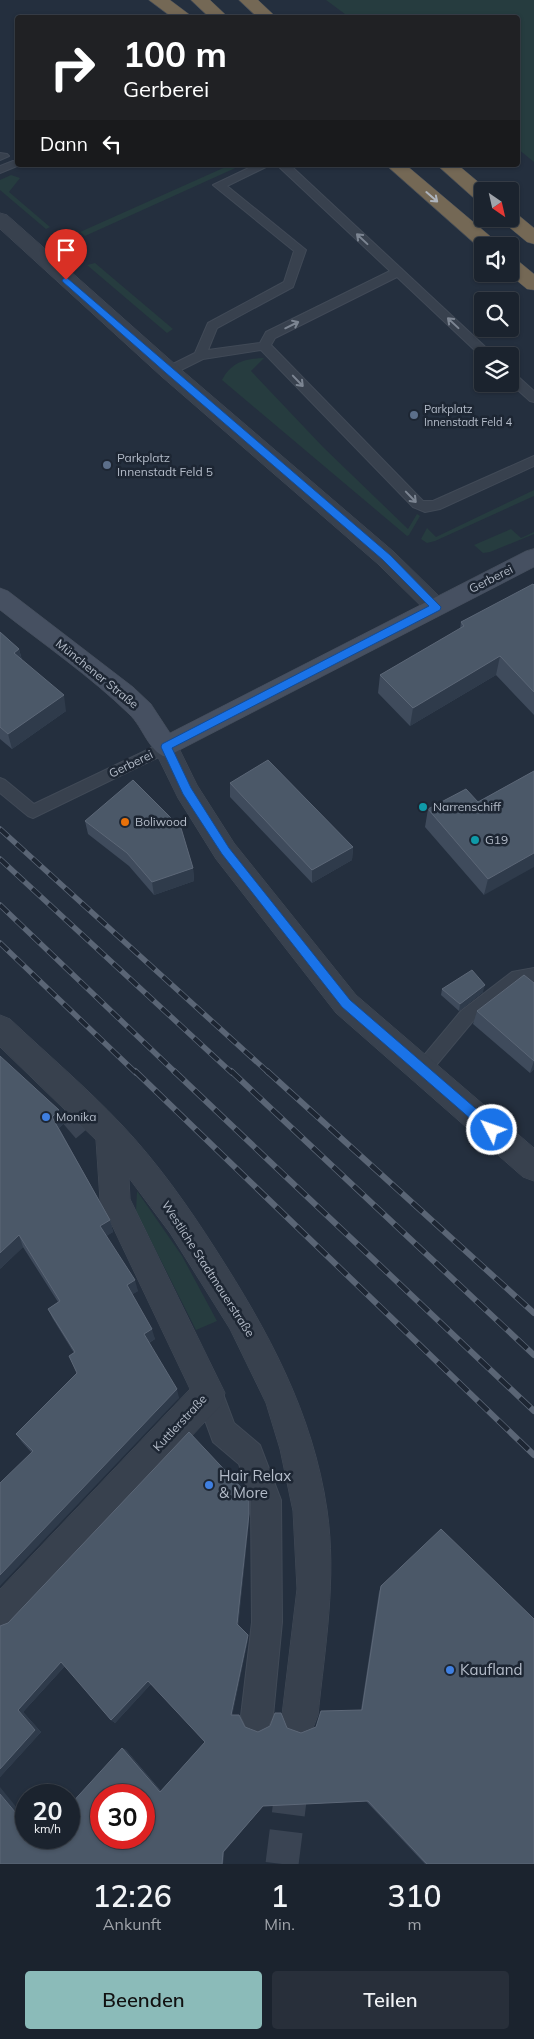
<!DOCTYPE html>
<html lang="de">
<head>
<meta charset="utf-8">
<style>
  :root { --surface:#1b232e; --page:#282f3a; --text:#f1f3f6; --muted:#a0a4aa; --line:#39404a; --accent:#8bbbb9 }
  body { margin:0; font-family:Mulish,sans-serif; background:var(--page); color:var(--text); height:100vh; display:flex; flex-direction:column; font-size:19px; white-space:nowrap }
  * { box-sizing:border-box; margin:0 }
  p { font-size:16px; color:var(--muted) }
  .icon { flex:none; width:28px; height:28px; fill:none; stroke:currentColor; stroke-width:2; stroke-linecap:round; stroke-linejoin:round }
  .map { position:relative; height:1864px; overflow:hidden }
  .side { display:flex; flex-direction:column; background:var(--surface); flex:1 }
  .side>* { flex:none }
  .hud { position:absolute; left:15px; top:15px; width:505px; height:152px; border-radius:5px; box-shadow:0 1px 4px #0004,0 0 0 1px var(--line); background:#202124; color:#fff; overflow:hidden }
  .needle { width:32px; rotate:146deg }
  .fabs { position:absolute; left:474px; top:182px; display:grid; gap:10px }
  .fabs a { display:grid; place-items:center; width:45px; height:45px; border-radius:5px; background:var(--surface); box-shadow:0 1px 4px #0004,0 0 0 1px var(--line); font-size:25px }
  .speed { position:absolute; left:15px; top:1784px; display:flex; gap:10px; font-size:25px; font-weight:700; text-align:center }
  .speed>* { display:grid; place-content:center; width:65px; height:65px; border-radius:50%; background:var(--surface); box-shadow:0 1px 4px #0004,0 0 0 1px var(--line); line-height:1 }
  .speed small { font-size:12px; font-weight:400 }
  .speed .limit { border:8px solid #d22; background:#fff; color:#111 }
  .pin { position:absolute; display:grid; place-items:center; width:42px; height:42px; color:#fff; margin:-51px -21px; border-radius:50% 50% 50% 0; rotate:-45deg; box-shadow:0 0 5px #0007 }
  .pin .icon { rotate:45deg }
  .me { position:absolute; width:55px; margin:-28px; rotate:311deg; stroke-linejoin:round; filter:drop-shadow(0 0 4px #0008) }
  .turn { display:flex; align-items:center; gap:18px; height:105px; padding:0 25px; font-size:22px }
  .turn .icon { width:65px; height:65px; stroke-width:2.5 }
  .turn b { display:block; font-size:35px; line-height:42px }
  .then { display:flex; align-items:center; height:48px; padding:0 25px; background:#0003; gap:10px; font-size:19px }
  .eta { display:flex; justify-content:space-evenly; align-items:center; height:85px; text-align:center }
  .eta b { font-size:30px; font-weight:600; line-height:35px }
  .cta { display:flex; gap:10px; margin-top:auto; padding:10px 25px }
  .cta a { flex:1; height:58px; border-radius:5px; background:var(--accent); color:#111; font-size:20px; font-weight:600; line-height:58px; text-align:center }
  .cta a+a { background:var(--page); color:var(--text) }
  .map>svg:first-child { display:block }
</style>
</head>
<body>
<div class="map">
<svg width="534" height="1864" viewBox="0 0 534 1864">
  <rect width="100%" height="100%" fill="#242f3e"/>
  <!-- green -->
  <path fill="#263c3f" d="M326,0H534V162L518,149V18L349,17Z
    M230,165H242L85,236L80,232Z
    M11,175L20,178L9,192L50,227L46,229L0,190V180Z
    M95,263L173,329L167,333L87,265Z
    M264,358L251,371L323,447L408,529L417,514L420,516L409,535L407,536L222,380C232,362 244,359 264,358Z
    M534,490V496L435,541L427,543L421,539L427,528L436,537Z
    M511,529L521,538L534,532V534L490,552L483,553L474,545Z
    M137,1191L182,1256L217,1321L196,1330L136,1211Z"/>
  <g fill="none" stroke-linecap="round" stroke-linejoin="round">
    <!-- pedestrian-tunnel -->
    <path stroke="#3a4453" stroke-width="29" stroke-dasharray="29 14" stroke-linecap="butt" d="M0,1166L50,1125L60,1133L87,1110"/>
    <!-- minor-tunnel -->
    <path stroke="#3a4453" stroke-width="33" stroke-dasharray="33 17" stroke-linecap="butt" d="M282,1864L294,1769"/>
    <defs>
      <path id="service" d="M0,153L7,154L9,156L0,160Z
        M13,161L17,162V166L0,173V166Z
        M255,165H270L227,186L306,250L293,287L217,328L208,350L260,343L266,332L390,271L277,165H290L495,356L482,357L397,277L275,338L271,345L423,501H433L534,456V466L440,509L425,512L413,507L261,350L203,359L173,374H165L163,371L165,368L195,353L208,323L284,282L294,251L213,185Z
        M510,372L514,373L534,391V402L530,401L510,383Z
        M166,741L171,743L174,747L171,751L33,818L28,816L0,793V778L5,780L34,804Z
        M534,968V982L522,984L473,1021L428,1075L422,1078L416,1075L413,1070L416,1065L461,1011L512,972Z"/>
      <path id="pedestrian" d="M209,1379L219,1383L234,1423L260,1445L281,1500L282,1622L273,1716L268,1727L257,1732L246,1727L241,1716L252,1622L251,1500L239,1464L213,1442L195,1393L199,1383Z"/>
      <path id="minor" d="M0,213L7,215L177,366L394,552L444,601L448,607L444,613L436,616L428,613L378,564L161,376L0,229Z
        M166,737L175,740L197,785L234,843L356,995L534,1148V1181L523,1177L336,1013L216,859L178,798L153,747L157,740Z
        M0,1015L10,1019C47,1054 86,1087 121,1124C157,1162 188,1206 216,1250C268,1331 313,1413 327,1510C337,1578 325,1647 318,1715L313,1728L300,1733L287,1728L282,1715L297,1589L293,1511L280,1449L266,1403L230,1329L170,1233L129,1178L130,1199L225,1393L221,1405L12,1626L0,1632V1589L190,1389L100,1200L96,1140L0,1047Z"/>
      <path id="secondary" d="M534,549V567L166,757C148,751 143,727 129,714C90,676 43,644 0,610V588L8,591L133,687L151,704L170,733L526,551Z"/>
      <path id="motorway" d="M149,0H170L194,18H173Z
        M191,0H210L229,18H210Z
        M239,0H258L277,18H258Z
        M386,165H406L497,242L500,246H482V250Z
        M437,165H458L489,191H482V201L475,199Z
        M510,212L517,214L534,228V244L527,242L503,222L501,219H510Z
        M510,258L517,260L534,274V290L527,289L509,274Z"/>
    </defs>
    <!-- service casing -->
    <use href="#service" stroke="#414a57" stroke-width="2"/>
    <!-- pedestrian casing -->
    <use href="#pedestrian" stroke="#414a57" stroke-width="2"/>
    <!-- minor casing -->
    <use href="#minor" stroke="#414a57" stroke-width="1"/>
    <!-- secondary casing -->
    <use href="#secondary" stroke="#414a57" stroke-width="1"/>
    <!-- motorway casing -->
    <use href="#motorway" stroke="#434c59" stroke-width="1"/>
    <!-- service -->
    <use href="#service" fill="#38414e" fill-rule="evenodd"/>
    <!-- pedestrian -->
    <use href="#pedestrian" fill="#38414e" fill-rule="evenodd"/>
    <!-- minor -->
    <use href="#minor" fill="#38414e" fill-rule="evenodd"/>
    <!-- secondary -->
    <use href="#secondary" fill="#465061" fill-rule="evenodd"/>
    <!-- motorway -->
    <use href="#motorway" fill="#746855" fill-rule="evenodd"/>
    <defs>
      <path id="rail-far1" d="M0,829L269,1073
        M0,859L232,1073
        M0,905L176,1073
        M0,943L136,1073"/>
      <path id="rail" d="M135,1071L534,1455
        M174,1071L534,1411
        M231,1071L534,1355
        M267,1071L534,1313"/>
    </defs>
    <!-- rail-far1 casing -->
    <use href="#rail-far1" stroke="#5a6575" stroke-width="5.5"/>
    <!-- rail casing -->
    <use href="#rail" stroke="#5a6575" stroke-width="6"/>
    <!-- rail-far1 -->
    <use href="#rail-far1" stroke="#1d2633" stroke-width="4" stroke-dasharray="11" stroke-linecap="butt"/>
    <!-- rail -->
    <use href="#rail" stroke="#1d2633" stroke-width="4.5" stroke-dasharray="14" stroke-linecap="butt"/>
  </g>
  <!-- wall -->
  <path fill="#3f4b5c" d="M534,585V715L496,675L410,726L378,693L380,675L460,629L461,622Z
    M0,632L19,649L22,660L66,711L12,749L0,739Z
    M534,771L484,895L425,827L428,809L478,802Z
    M230,783L353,847L352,860L312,883L230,797Z
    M85,821L193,868L194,881L154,895L129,866L88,834Z
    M534,983V1069L530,1073L473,1024L477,1011Z
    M442,989L483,992L459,1011L441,995Z
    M59,1110L63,1124L59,1128L110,1220L113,1232L106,1236L138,1291L132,1294L155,1339L149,1343L179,1398L31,1452L22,1442L16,1434L77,1373L69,1356L74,1353L53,1319L48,1309L58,1302L23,1247L0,1269Z
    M249,1520L238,1625L248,1639L232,1715L245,1727L258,1732L287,1728L301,1733L361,1710L379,1592L381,1586L534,1864H425L366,1801L263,1806L224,1852L223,1864H0L26,1838H69L122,1748L126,1750L161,1791L205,1742L151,1684L115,1723L111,1720L65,1666L23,1712L41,1732L0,1777V1626Z"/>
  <!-- shaded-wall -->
  <path fill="#2f3b4b" d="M19,649L23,665L14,653Z
    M500,656L496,675L410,726L413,708Z
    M64,695L66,711L12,749L8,734Z
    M353,847L352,860L312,883V870Z
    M534,853V867L484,895L488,879Z
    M193,868L194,881L154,895L152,882Z
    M485,985L483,992L459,1011L460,1004Z
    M534,1061V1069L530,1073Z
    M59,1110L63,1124L56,1130L52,1117Z
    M110,1220L113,1232L103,1238L100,1226Z
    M19,1235L23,1247L0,1269V1253Z
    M135,1280L138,1291L130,1296L127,1285Z
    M152,1329L155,1339L146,1344L144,1334Z
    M177,1389L179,1398L0,1586V1575Z
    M249,1496V1520L238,1629L237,1624Z
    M248,1635V1639L232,1717L231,1715Z
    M61,1662L65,1666L23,1712L41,1732L0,1777V1769L18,1710Z
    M148,1681L151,1684L115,1723L111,1720Z
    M122,1748L126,1750L162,1793L160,1792Z
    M0,1787L26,1819V1825L0,1794Z"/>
  <!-- building -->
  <path fill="#4b5868" stroke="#5c6777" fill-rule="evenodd" d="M533,584L534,585V692L500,656L413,708L380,675L464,626L461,622Z
    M0,632L19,649L14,653L64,695L8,734L0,727Z
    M268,760L353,847L312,870L230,783Z
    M534,771V853L488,879L428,809L466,789L478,802Z
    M133,780L181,828L193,868L152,882L127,853L85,821Z
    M472,970L485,985L460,1004L442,989Z
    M524,975L534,983V1061L477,1011Z
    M0,1056L59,1110L52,1117L110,1220L100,1226L135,1280L127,1285L152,1329L144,1334L177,1389L0,1575V1483L33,1451L16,1434L77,1373L69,1356L75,1352L48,1309L60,1301L19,1235L0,1253Z
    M189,1432L249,1496V1514L237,1624L248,1635L231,1715H239L245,1727L258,1732L270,1726L275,1713H281L287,1728L301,1733L316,1727L321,1711L362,1710L381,1586L441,1529L534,1619V1864H427L368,1801L263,1806L223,1852L222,1864H0V1794L26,1825V1838H69V1806L122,1748L160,1792L205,1742L148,1681L111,1720L61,1662L18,1710L35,1730L0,1769V1626L8,1623ZM101,1795H144V1838H101Z"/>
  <!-- one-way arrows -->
  <defs><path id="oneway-shaft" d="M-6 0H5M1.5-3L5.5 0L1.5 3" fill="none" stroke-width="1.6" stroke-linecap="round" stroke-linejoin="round" transform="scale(1.25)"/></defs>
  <use stroke="#aeb4bd" href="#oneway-shaft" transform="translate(432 197) rotate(41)"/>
  <g stroke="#7c8592">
    <use href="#oneway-shaft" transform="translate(362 239) rotate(-137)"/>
    <use href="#oneway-shaft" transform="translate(453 323) rotate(-137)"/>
    <use href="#oneway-shaft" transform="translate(292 325) rotate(-26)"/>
    <use href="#oneway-shaft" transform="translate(298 381) rotate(46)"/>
    <use href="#oneway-shaft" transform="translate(411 497) rotate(46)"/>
  </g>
  <!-- route -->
  <path fill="#1a73e8" stroke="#114b97" d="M66,277L390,555L441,607L440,610L172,748L191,788L229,848L350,1000L496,1126L498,1130L496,1134L492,1136L488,1134L342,1007L222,854L183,794L161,747L162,744L429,606L383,560L166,373L63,282L62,280Z"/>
  <!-- markers -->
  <g fill="#5c6f8a" stroke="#1d2633" stroke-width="2">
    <circle cx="414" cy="415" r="5"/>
    <circle cx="107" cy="465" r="5"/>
  </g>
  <g fill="#0f9aa8" stroke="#1d2633" stroke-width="2">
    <circle cx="423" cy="807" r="5"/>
    <circle cx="475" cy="840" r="5"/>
  </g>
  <circle fill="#e8710a" stroke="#1d2633" stroke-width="2" cx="125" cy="822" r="5"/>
  <g fill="#3f7fe0" stroke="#1d2633" stroke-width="2">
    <circle cx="46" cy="1117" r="5"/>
    <circle cx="209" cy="1485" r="5"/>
    <circle cx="450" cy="1670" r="5"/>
  </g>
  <g text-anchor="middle" stroke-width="5" stroke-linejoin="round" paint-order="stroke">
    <!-- far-poi labels -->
    <g font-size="11" fill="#b4bcc9" stroke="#1d2633" text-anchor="start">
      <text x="424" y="413">Parkplatz<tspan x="424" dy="13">Innenstadt Feld 4</tspan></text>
    </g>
    <!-- poi labels -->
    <g font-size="12" fill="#b4bcc9" stroke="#1d2633" text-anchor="start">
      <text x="117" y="462">Parkplatz<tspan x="117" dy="14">Innenstadt Feld 5</tspan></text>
      <text x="433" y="811">Narrenschiff</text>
      <text x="135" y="826">Boliwood</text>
      <text x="485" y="844">G19</text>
      <text x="56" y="1121">Monika</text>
    </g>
    <!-- street labels -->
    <g font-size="12" fill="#b4bcc9" stroke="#1d2633">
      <text transform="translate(491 579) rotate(-27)" y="4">Gerberei</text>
      <text transform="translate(97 674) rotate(39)" y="4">Münchener Straße</text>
      <text transform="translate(131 764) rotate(-26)" y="4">Gerberei</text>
      <text transform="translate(208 1269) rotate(57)" y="4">Westliche Stadtmauerstraße</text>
      <text transform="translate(180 1423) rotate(-47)" y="4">Kuttlerstraße</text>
    </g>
    <!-- near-poi labels -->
    <g font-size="15" fill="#b4bcc9" stroke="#1d2633" text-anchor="start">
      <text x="219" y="1481">Hair Relax<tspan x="219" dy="17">&amp; More</tspan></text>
      <text x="460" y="1675">Kaufland</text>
    </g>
  </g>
</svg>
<div class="fabs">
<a><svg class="needle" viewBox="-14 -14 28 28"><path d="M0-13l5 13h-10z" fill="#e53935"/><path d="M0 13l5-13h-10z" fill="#a0a4aa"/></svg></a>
<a><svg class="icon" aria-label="sound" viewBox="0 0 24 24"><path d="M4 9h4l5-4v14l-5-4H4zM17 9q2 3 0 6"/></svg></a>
<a><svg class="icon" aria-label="search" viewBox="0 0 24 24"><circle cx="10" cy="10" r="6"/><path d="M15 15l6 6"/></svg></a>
<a><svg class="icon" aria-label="layers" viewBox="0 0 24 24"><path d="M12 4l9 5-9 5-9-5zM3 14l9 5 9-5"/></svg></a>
</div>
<div class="speed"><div>20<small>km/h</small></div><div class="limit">30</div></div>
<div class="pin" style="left:66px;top:280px;background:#d93025"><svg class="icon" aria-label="arrive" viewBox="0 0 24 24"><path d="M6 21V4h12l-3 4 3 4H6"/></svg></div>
<svg class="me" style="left:492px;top:1130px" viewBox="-20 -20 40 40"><circle r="17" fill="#1a73e8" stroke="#fff" stroke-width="3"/><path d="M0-11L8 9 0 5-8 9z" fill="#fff"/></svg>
<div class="hud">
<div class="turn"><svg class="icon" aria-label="right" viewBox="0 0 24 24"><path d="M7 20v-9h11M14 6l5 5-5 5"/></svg><div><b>100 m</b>Gerberei</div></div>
<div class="then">Dann<svg class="icon" aria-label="left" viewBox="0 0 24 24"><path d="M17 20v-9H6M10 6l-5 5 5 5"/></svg></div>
</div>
</div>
<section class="side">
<div class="eta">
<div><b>12:26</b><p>Ankunft</p></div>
<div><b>1</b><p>Min.</p></div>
<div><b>310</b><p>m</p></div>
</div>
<div class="cta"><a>Beenden</a><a>Teilen</a></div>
</section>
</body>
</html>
